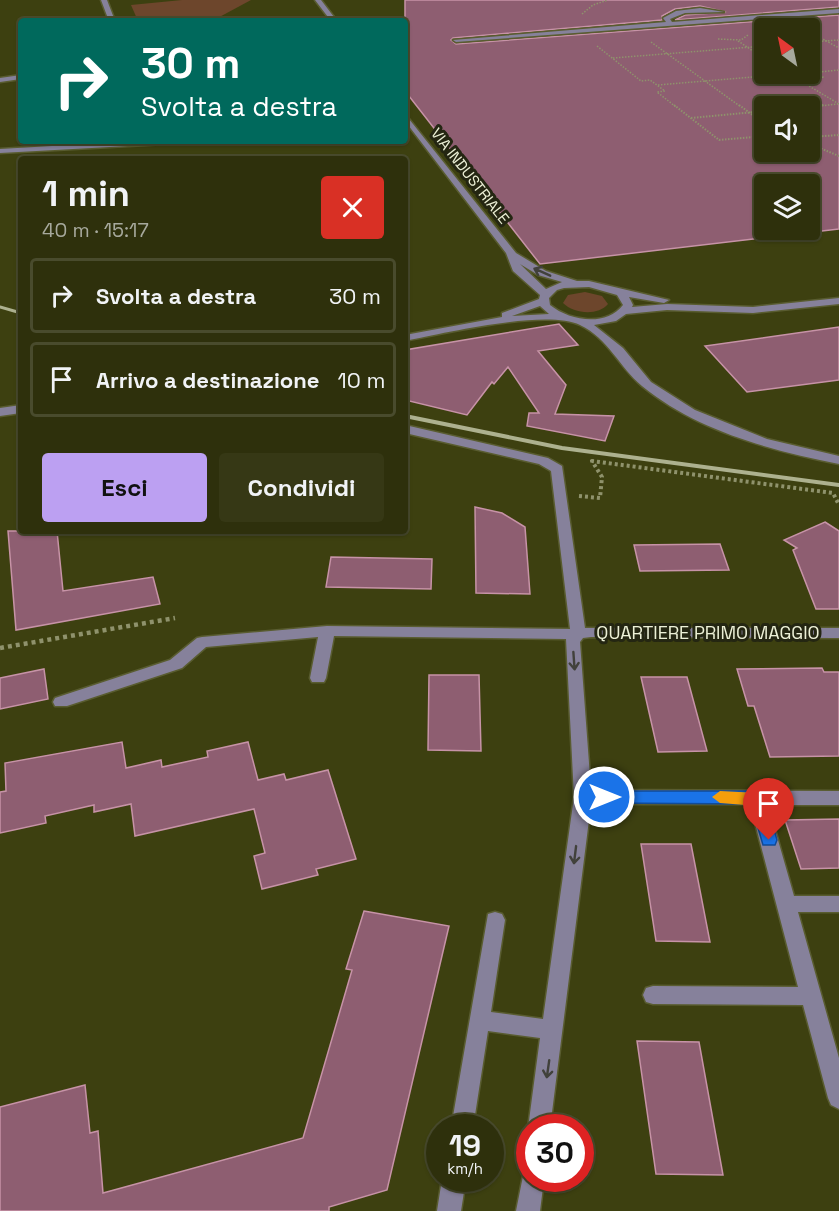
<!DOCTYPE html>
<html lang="it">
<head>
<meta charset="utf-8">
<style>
  :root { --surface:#2e300c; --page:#363815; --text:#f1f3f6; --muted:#a7a99d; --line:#494b2d; --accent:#bca0f2 }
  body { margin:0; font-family:"Space Grotesk",sans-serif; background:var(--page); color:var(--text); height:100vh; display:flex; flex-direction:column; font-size:22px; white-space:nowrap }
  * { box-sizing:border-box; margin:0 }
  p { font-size:20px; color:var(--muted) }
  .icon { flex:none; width:33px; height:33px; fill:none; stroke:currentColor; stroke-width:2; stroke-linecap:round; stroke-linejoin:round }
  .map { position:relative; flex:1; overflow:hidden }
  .details { position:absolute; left:18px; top:156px; width:390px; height:378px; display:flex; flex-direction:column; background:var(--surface); border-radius:6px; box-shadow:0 2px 4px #0004,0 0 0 2px var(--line) }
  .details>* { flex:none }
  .guide { position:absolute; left:18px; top:18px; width:390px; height:126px; border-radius:6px; box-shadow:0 2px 4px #0004,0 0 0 2px var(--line); background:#00695c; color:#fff; overflow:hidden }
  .needle { width:39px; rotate:327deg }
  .fabs { position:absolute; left:754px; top:18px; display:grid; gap:12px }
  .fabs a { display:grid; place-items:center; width:66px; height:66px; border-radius:6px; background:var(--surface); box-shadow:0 2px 4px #0004,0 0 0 2px var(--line); font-size:30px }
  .speed { position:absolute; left:426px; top:1114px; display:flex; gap:12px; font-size:30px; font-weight:700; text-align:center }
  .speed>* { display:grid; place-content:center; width:78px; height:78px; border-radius:50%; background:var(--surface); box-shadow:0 2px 4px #0004,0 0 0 2px var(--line); line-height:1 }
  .speed small { font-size:15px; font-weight:400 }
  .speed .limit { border:9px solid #d22; background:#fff; color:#111 }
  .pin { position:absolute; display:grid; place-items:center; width:51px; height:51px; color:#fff; margin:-62px -26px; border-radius:50% 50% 50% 0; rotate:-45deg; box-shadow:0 0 6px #0007 }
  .pin .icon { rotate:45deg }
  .me { position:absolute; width:66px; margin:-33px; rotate:90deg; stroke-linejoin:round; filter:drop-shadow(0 0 4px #0008) }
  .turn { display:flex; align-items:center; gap:21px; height:126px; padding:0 24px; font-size:27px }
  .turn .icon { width:78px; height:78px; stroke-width:2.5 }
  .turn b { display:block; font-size:42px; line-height:51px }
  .round { display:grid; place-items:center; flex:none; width:63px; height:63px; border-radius:6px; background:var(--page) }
  .head { display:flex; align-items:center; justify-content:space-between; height:102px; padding:0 24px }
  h1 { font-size:36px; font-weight:600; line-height:45px }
  .action { display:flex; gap:12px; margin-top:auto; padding:12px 24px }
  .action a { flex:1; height:69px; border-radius:6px; background:var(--accent); color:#111; font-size:24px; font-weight:600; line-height:69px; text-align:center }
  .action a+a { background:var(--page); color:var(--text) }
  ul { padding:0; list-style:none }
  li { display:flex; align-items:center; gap:18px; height:75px; margin:0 12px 9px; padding:0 12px; border:3px solid var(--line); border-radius:6px }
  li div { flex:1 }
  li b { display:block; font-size:22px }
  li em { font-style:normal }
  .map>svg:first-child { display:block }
</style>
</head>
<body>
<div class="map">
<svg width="839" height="1211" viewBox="0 0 839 1211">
  <rect width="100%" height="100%" fill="#3d4010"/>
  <!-- green -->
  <path fill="#6d462c" d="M182,0H251L212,21H138L131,5Z
    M585,292L602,296L608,304C598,316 574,314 563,303L568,295Z"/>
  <!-- building -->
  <path fill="#8e5e71" stroke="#c793a7" stroke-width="1.5" fill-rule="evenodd" d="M405,0H839V7L675,20L685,15L726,12L700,6L675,9L662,16V20L453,38L451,40L456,44L839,15V229L540,264L405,91ZM765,28H810V74H765ZM765,106H810V152H765ZM765,184H810V230H765Z
    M559,324L578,345L538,351L566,385L555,414L614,416L605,441L527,426L529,413H539L508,367L494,384L492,382L467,415L405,400V350Z
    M839,327V380L747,392L705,346Z
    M475,507L502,513L525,527L530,594L476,593Z
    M825,522L839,531V609H816L793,550L797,548L784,540Z
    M8,531H57L63,591L153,577L160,604L16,630Z
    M720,544L729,570L640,571L634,545Z
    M331,557L432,559L431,589L326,587Z
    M822,668L824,672H839V756L770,757L754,706H748L737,669Z
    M44,669L48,699L0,709V678Z
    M429,675H479L481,751L428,750Z
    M641,677H687L707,751L658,752Z
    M122,742L126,768L161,760L162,767L208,757L207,751L248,742L258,780L284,774L286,780L328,770L356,859L316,869L318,875L262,889L254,856L265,853L254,809L135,836L131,804L94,812V805L45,816L46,823L0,833V792L6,791L5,763Z
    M839,819V868L801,869L785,820Z
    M641,844H691L710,942L656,941Z
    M364,911L449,926L387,1190L329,1207V1211H0V1107L85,1085L90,1133L98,1131L103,1193L303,1138L352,970L346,969Z
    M637,1041L699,1042L723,1175L656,1174Z"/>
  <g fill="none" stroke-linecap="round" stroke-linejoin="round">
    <defs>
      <path id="minor" d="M101,0H107L115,21H109Z
        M315,0H321L337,21H331Z
        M700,8L724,12L685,13L670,19L672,22L839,9V13L456,42L453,40L666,22L663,18L676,11Z
        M21,75V79L0,82V78Z
        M405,114L516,253L546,271L577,281H589L669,300L664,303L629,297L633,305L632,307L667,304L753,307L839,298V304L753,313L667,310L626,314L616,321L594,325L623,348L651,382L695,410L767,439L839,456V464C770,450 697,431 642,386C619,367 609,339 580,325C546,309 444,333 405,341V335L502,317V313L539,299L540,295L513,271L506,253L405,121ZM520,264L538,275L562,282L546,289ZM589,287L617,295L623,305C606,327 570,321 550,305L549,298L557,290L564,288ZM540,306L549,314L512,316Z
        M138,141H187L183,143L0,153V149Z
        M21,405V413L0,416V408Z
        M405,425L548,458L562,466L585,628H839V638L591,637L583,638L580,642L591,790L839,791V805H768L794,896H839V912H798L839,1058V1109L831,1105L828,1098L803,1005L653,1004L646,1002L643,995L646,988L653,986L798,987L750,804H591L550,1128H530V1132L528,1128L540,1038L488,1031L473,1128H451L488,914L495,912L502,914L505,920L491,1012L543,1019L574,797L566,639L334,636L326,678L324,682H312L310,678L318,637L206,647L182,668L67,706H55L53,702L55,698L170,660L197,638L202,637L327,626L570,629L551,471L539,464L405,433Z
        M530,1168V1179H544L540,1211H516L524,1171Z
        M442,1179H466L461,1211H437Z"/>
    </defs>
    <!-- minor casing -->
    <use href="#minor" stroke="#595c30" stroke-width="3"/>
    <!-- path-far3 -->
    <path stroke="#8f926c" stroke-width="1.5" stroke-dasharray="1.5 1.5" stroke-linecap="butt" d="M582,14L593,5L608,0
      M810,32L839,48
      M718,39L741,40L748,35
      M738,41L765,59
      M651,42L741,107
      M810,42L839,40
      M597,46L641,81L650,80L665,91L657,92L676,107
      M613,58L765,46
      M765,68L762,72C778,87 805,88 823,77L810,68
      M819,72L839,70
      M804,83L839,104
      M658,85L765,76
      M810,107L838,104"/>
    <!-- path-far2 -->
    <path stroke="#8f926c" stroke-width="2" stroke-dasharray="1.5 1.5" stroke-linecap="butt" d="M674,105L719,140L765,136
      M739,105L765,124
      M810,107L824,105
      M691,118L765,111
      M810,137L839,135
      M810,144L839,156"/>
    <!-- path-far1 -->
    <path stroke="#8f926c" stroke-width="4" stroke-dasharray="3 3" stroke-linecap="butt" d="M579,496L600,498L602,477L592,461L833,493L839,505"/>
    <!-- path -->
    <path stroke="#8f926c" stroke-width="4.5" stroke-dasharray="4 4" stroke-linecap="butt" d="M0,648L175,618"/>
    <!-- minor -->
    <use href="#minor" fill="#86819b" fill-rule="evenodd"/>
    <!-- rail-far1 -->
    <path stroke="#adb18f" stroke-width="3" d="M0,307L21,313"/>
    <!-- rail -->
    <path stroke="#adb18f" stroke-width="4" d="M405,416L562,448L839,485"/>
  </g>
  <!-- one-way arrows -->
  <defs><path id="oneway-shaft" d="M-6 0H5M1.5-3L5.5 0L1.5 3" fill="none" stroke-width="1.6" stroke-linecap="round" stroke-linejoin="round" transform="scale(1.5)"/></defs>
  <g stroke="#41413b">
    <use href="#oneway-shaft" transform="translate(542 272) rotate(-156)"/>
    <use href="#oneway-shaft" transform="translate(574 661) rotate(86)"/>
    <use href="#oneway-shaft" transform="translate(575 855) rotate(97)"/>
    <use href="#oneway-shaft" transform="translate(548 1069) rotate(98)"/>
  </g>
  <!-- route -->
  <path fill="#1a73e8" stroke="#114b97" stroke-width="1.5" d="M604,791H757L765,797L777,840L775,845H763L751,804L604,803L596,797Z"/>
  <!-- slow -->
  <path fill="#f59e0b" d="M720,791L758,793L766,799L758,806L720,803L712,797Z"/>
  <g text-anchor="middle" stroke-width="6" stroke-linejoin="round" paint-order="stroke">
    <!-- far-street labels -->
    <g font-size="15" fill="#ecf0d6" stroke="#242612">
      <text transform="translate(470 176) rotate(52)" y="5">VIA INDUSTRIALE</text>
    </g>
    <!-- street labels -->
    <g font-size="18" fill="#ecf0d6" stroke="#242612">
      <text x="708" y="639">QUARTIERE PRIMO MAGGIO</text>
    </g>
  </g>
</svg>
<div class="fabs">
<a><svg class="needle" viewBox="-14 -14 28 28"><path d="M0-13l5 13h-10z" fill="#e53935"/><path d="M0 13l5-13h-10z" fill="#a7a99d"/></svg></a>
<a><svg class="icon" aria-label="sound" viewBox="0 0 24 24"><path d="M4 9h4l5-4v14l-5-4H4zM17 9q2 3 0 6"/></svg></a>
<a><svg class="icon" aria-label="layers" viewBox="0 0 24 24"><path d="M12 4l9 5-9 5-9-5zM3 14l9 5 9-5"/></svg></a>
</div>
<div class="speed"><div>19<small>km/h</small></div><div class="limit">30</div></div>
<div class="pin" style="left:769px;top:840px;background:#d93025"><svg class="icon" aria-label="arrive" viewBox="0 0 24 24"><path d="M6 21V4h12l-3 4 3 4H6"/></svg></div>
<svg class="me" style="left:604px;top:797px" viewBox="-20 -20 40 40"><circle r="17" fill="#1a73e8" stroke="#fff" stroke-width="3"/><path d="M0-11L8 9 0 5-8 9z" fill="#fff"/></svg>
<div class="guide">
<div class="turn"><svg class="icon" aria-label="right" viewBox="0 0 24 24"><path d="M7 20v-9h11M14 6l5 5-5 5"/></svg><div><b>30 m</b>Svolta a destra</div></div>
</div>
<section class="details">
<div class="head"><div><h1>1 min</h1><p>40 m · 15:17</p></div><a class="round" style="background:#d93025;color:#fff"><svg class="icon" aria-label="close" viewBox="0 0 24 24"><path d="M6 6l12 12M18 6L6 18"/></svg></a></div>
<ul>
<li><svg class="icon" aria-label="right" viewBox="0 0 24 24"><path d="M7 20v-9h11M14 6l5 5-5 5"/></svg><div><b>Svolta a destra</b></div><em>30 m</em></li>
<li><svg class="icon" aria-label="arrive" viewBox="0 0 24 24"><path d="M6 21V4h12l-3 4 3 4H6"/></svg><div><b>Arrivo a destinazione</b></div><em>10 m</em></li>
</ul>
<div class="action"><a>Esci</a><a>Condividi</a></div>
</section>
</div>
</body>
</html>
